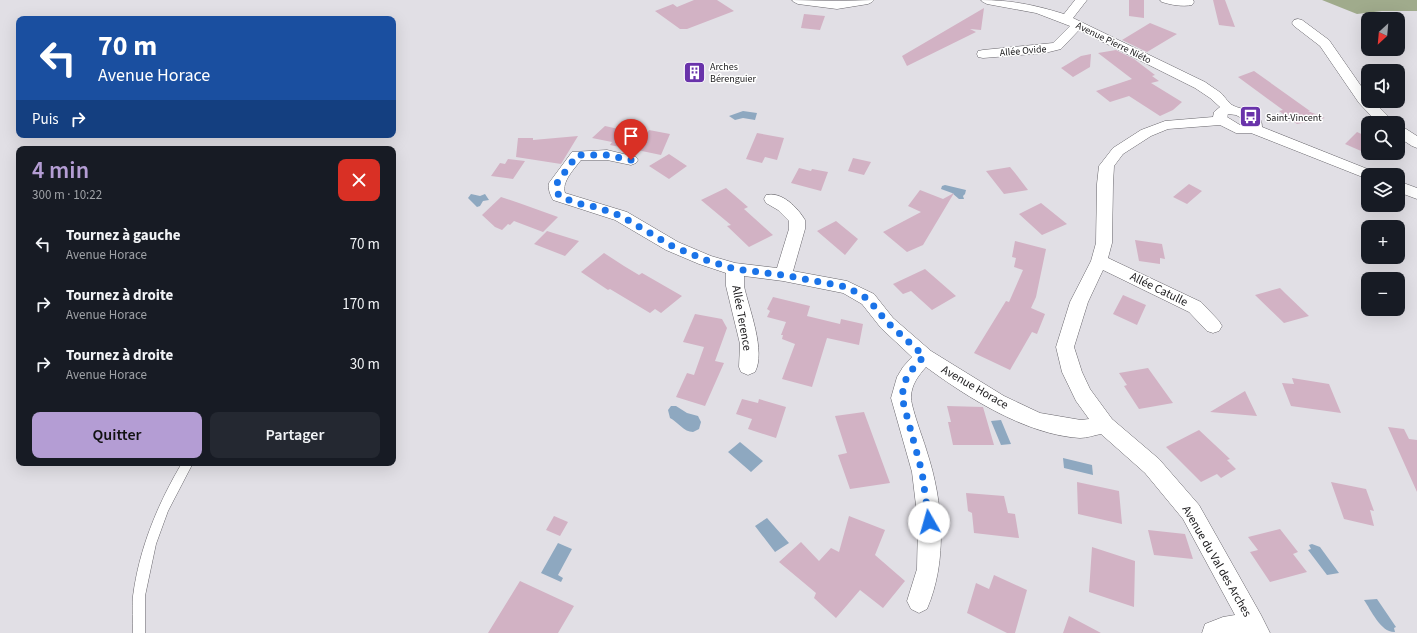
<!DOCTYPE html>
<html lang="fr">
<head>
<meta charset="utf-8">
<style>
  :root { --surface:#171b24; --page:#242831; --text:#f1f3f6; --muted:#9ea1a6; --accent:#b49dd4 }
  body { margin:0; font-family:"Source Sans 3",sans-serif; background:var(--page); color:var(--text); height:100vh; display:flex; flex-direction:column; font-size:15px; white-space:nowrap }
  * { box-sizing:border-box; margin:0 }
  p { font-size:13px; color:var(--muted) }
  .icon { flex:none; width:22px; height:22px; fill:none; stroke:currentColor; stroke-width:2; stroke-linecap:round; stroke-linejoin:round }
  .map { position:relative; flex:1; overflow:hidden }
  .panel { position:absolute; left:16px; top:146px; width:380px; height:320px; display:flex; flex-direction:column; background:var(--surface); border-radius:8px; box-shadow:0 4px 16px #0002 }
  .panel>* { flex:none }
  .banner { position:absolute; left:16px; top:16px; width:380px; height:122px; border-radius:8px; box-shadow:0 4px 16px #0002; background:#1a4fa0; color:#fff; overflow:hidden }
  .needle { width:26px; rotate:206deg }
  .buttons { position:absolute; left:1361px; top:12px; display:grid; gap:8px }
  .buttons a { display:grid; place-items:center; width:44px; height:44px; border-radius:8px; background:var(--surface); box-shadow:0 4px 16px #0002; font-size:20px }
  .pin { position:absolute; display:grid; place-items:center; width:34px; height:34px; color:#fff; margin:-41px -17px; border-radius:50% 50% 50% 0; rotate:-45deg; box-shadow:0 0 4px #0007 }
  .pin .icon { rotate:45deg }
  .me { position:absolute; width:44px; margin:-22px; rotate:353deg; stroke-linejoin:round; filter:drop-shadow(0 0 3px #0008) }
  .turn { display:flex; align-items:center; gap:14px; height:84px; padding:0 16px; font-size:18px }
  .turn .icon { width:52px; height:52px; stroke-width:2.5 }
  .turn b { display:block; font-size:28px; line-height:34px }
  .then { display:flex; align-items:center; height:38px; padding:0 16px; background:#0003; gap:8px; font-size:15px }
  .round { display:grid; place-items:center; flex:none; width:42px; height:42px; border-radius:8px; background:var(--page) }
  .summary { display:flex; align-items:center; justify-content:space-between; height:68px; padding:0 16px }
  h1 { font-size:24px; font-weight:600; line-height:30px; color:var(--accent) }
  .button { display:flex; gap:8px; margin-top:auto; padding:8px 16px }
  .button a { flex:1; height:46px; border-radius:8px; background:var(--accent); color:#111; font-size:16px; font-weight:600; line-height:46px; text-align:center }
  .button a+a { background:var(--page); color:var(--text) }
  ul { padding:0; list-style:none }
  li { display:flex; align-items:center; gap:12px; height:60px; padding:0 16px }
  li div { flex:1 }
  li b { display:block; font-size:15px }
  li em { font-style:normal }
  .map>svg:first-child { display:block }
</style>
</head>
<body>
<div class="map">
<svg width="1417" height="633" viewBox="0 0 1417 633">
  <rect width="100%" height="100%" fill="#e1dfe5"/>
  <!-- forest -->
  <path fill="#a0ab8c" d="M1322,0H1417V11H1382L1357,14Z"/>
  <!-- water -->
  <path fill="#8ea8c0" d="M743,111L757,113L755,120L743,118L735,120L729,116Z
    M945,185L966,190L965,194L963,196L964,199H959L952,193L941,189L942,186Z
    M471,194L480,196L485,194L489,200L483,201L480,206L477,207L468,198Z
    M671,406H676L687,413L698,416L701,422L699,429L693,432C684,432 678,422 670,418L668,410Z
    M1001,420L1011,444L1001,445L991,421Z
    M740,442L763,461L751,472L728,452Z
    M1063,458L1092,465L1093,475L1064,468Z
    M767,518L789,543L775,552L755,526Z
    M558,543L572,549L558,575L563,578L561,582L541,573Z
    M1312,544L1320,547L1339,573L1327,575L1308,550L1311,549L1309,545Z
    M1377,599L1396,627L1394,628L1395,632C1381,633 1371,610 1364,600Z"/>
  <!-- building -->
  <path fill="#d2b2c4" d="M694,0H717L734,11L687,29H680L655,11L673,4L677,7Z
    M1129,0H1144V18L1129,16Z
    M1213,0H1225L1235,27L1219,25Z
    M984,8L981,30L970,29L976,32L907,66L902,56Z
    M804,14L825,16L820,30L801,28Z
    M1150,23L1177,34L1147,52L1122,40Z
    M1116,50L1134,59L1155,75L1152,76L1159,81L1151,83L1182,102L1173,110L1160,116L1129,96L1110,102L1096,91L1132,79L1098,53Z
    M1091,54L1090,67L1073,77L1061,68L1081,56Z
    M1254,71L1310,111H1308L1325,118L1297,124L1279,111L1283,110L1238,77Z
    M605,126L646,135L649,130L670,134L661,155L637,150L639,146L628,145L625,148L610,145L612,142L592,138Z
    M1357,132L1368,137V154L1345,144Z
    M757,133L784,138L777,160L765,157L762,163L746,159Z
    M578,136L561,164L516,157L518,138H533V140Z
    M669,154L687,166L669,179L649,166Z
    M853,158L871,162L864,175L848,171Z
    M508,159L525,161L513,179L491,176L500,163L505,164Z
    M1010,167L1015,173L1028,190L1004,194L986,171Z
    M799,168L811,171L812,169L828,172L821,191L791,183Z
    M1189,184L1202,191L1187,204L1173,197Z
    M726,188L748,207L744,209L773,235L749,247L727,226L731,225L701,200Z
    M920,190L943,199L954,193L923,245L907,252L883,232L921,212L908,206Z
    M501,197L519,203L558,217L543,232L514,221L510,225L508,224L502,230L495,227L482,215Z
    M1041,203L1067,224L1042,235L1019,214Z
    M836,221L858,239L845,255L817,231Z
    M547,231L579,241L565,256L534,244Z
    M1135,240L1162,244L1165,259L1160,258V264L1139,261Z
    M1015,241L1046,249L1036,297L1031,308L1045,314L1037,334L1032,332L1010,370L974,353L1006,301L1009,302L1023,270L1014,267L1016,258L1012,257Z
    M604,253L624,266L639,275L642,273L682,296L661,313L655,309L650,313L610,289L608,290L581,272Z
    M925,269L956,296L932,310L911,291L903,294L893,284Z
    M1280,288L1286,294L1309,316L1284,323L1255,295Z
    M1123,295L1146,305L1137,325L1113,314Z
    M773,297L810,306L807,316L840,324L841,319L863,324L859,345L827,338L812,387L782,379L795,344L782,339L783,335H781L786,322L767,317L770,311L767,309Z
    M695,314L722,319L727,328L715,361L724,363L705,406L676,397L687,373L694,375L704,347L683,342Z
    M1148,368L1173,403L1139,409L1124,386L1127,385L1119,373Z
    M1292,378L1329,384L1341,413L1291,406L1282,383L1294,384Z
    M1245,391L1257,416L1210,412Z
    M742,399L758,403L759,399L786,407L776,438L748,429L752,419L736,414Z
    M947,406L983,407L994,445H953L948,422H951Z
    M864,412L890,483L850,489L838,455L847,453L835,416Z
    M1388,427L1404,429L1409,439L1417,440V492Z
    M1199,430L1230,459L1227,460L1236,469L1221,478L1217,474L1201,482L1166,447Z
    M1077,482L1119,491L1122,524L1078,514Z
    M1331,482L1366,489L1374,511L1370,510L1374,526L1344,519Z
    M966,493L1004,496L1008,513L1015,514L1019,538L974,533L972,513L968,511Z
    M554,516L568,522L560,536L546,530Z
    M849,516L885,530L875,555L905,581L883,608L860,590L836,618L814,598L816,593L779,562L801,542L819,561L831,548L839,552Z
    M1280,529L1298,552L1293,554L1307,572L1270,582L1250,552L1258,550L1248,537Z
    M1148,530L1185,534L1193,559L1154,555Z
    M1092,547L1135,561L1134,607L1089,592Z
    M994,575L1027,590L1015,633H1007L967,613L976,583L989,589Z
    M520,581L574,606L558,633H488Z
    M1069,616L1101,633H1063Z"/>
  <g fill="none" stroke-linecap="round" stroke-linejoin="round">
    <defs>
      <path id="service" d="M182,463H193L168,511L156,544L145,596V633H133C133,621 132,608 133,596C139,549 158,503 182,463Z"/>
      <path id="minor" d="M792,0L837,1L874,0L872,2L868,4L837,9L798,4L794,2Z
        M981,0C1011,0 1035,5 1064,14L1075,0H1087L1073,18L1205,82C1210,86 1216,89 1221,93C1225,97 1229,104 1234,106C1245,111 1262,110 1262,127L1375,172L1378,175H1368V179L1365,178L1251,133H1236L1220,125L1168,129L1151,136L1123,154L1114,166L1113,184L1112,243L1108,258L1201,302L1219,321L1222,326L1219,331L1213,333L1207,331L1189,312L1103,270L1088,302L1074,347L1082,372L1090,389L1112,419L1159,459L1199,505L1261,615L1270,633H1202L1205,624L1223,617L1235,615L1183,519L1145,473L1101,434C1095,435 1087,438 1080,438C1027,435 968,398 926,367C918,376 912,384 911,396C910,405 924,441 927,452C943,501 948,560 927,609L919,613L911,609L907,601L917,569L918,522L912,472L891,398L897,377L903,367L912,357L881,328L862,304L843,293L783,281L744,276V286C749,309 766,351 755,372L748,375L741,372L739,367L740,344L726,286V273L699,264L666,250L615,220L553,200C550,194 548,190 549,183L572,152L607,150L636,157L638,160L636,163L631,165L607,160H581C575,168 561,182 565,193L627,212L678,242L711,256L735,263L777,268L789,229V221L778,210L766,203L764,199L766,195C782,191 798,208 805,220V229L793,271L847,281L874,294L893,318L931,351L1004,396L1040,413L1081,420L1089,419L1076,401L1062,372L1056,347L1070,302L1091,261L1096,243L1097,184L1099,166L1113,148L1141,130L1165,121L1213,117L1214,112L1220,107L1210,98L1195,88L1079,30L1061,49L1045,53L983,58L978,57L977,54L978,51L983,50L1053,43L1070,26L1036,13L987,4L983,2ZM1228,114L1236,115L1247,121L1248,124L1240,125L1227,117Z
        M1160,0H1193L1194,2L1192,5C1183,7 1171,5 1162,2Z
        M1298,19L1302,20L1329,40L1368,96V101H1373L1395,123H1379L1375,120L1359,103L1320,46L1294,26L1292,23L1294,20Z
        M1398,126L1403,127L1417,136V148L1412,146L1398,137Z
        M1398,181L1417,188V199L1398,192Z"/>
    </defs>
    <!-- service casing -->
    <use href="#service" stroke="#68666c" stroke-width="1"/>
    <!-- minor casing -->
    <use href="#minor" stroke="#68666c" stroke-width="1"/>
    <!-- service -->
    <use href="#service" fill="#fff" fill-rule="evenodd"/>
    <!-- minor -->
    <use href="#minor" fill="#fff" fill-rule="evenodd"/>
  </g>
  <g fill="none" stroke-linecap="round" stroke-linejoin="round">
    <!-- route -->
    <path stroke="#1a73e8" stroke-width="7" stroke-dasharray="0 12.6" d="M631,160L607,155H577L557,183L556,189L559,196L576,203L596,207L621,216L672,246L706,260L735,269L783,275L847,287L868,299L887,322L924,356L910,372L904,383L902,398L922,472L929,522"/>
  </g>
  <!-- icons -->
  <defs>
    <symbol id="building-square" viewBox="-11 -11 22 22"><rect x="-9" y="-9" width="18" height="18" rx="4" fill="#6933aa" stroke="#fff"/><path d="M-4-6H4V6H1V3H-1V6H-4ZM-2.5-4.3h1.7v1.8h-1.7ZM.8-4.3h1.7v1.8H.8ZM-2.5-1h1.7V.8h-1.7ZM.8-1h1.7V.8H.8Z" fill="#fff"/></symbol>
    <symbol id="bus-square" viewBox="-11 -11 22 22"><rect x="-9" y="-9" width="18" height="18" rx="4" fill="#6933aa" stroke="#fff"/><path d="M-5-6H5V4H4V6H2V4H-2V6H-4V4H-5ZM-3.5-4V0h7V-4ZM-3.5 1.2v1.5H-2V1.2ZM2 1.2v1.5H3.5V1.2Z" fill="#fff"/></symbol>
  </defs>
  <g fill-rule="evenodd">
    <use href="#building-square" x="682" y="60" width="25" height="25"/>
    <use href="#bus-square" x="1238" y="104" width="25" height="25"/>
  </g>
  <g text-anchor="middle" stroke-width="3" stroke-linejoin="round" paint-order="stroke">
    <!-- far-street labels -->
    <g font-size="10" fill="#1b1a1c" stroke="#fff">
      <text transform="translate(1114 42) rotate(26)" y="4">Avenue Pierre Niéto</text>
      <text transform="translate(1023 50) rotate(-5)" y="4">Allée Ovide</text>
    </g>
    <!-- far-poi labels -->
    <g font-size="10" fill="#1b1a1c" stroke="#fff" text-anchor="start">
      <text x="710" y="70">Arches<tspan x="710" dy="12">Bérenguier</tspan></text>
      <text x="1266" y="121">Saint-Vincent</text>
    </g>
    <!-- street labels -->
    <g font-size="12" fill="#1b1a1c" stroke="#fff">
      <text transform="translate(1159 289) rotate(26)" y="4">Allée Catulle</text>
      <text transform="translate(742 318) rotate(80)" y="4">Allée Terence</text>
      <text transform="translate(975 387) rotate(30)" y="4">Avenue Horace</text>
      <text transform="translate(1217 561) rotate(60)" y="4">Avenue du Val des Arches</text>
    </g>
  </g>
</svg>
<div class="buttons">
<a><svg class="needle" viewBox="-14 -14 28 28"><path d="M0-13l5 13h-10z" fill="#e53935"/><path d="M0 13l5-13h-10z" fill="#9ea1a6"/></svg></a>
<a><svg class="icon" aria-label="sound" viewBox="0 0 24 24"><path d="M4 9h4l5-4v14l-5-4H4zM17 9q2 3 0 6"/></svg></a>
<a><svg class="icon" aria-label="search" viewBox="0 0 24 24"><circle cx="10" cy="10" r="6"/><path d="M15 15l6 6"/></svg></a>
<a><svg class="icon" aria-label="layers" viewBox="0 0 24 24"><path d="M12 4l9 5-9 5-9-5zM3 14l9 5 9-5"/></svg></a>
<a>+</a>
<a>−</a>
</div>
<div class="pin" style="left:631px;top:160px;background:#d93025"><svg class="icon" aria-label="arrive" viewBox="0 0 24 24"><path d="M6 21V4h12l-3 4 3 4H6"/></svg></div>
<svg class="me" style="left:929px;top:522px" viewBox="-20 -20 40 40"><circle r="19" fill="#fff"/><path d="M0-13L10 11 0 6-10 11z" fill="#1a73e8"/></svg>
<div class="banner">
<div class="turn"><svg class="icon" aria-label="left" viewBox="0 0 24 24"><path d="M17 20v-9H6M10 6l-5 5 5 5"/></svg><div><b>70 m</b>Avenue Horace</div></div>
<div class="then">Puis<svg class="icon" aria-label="right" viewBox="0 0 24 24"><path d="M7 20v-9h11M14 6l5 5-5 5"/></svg></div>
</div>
<section class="panel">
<div class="summary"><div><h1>4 min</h1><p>300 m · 10:22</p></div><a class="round" style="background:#d93025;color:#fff"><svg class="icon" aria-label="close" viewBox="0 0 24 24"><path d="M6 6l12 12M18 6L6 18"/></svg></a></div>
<ul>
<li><svg class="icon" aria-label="left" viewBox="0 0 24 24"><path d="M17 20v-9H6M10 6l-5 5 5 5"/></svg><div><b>Tournez à gauche</b><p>Avenue Horace</p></div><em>70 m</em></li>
<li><svg class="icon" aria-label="right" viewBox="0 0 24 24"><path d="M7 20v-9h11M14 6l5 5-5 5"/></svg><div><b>Tournez à droite</b><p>Avenue Horace</p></div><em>170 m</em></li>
<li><svg class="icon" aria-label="right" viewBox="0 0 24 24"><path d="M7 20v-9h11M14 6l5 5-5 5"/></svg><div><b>Tournez à droite</b><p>Avenue Horace</p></div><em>30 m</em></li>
</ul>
<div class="button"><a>Quitter</a><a>Partager</a></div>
</section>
</div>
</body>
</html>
